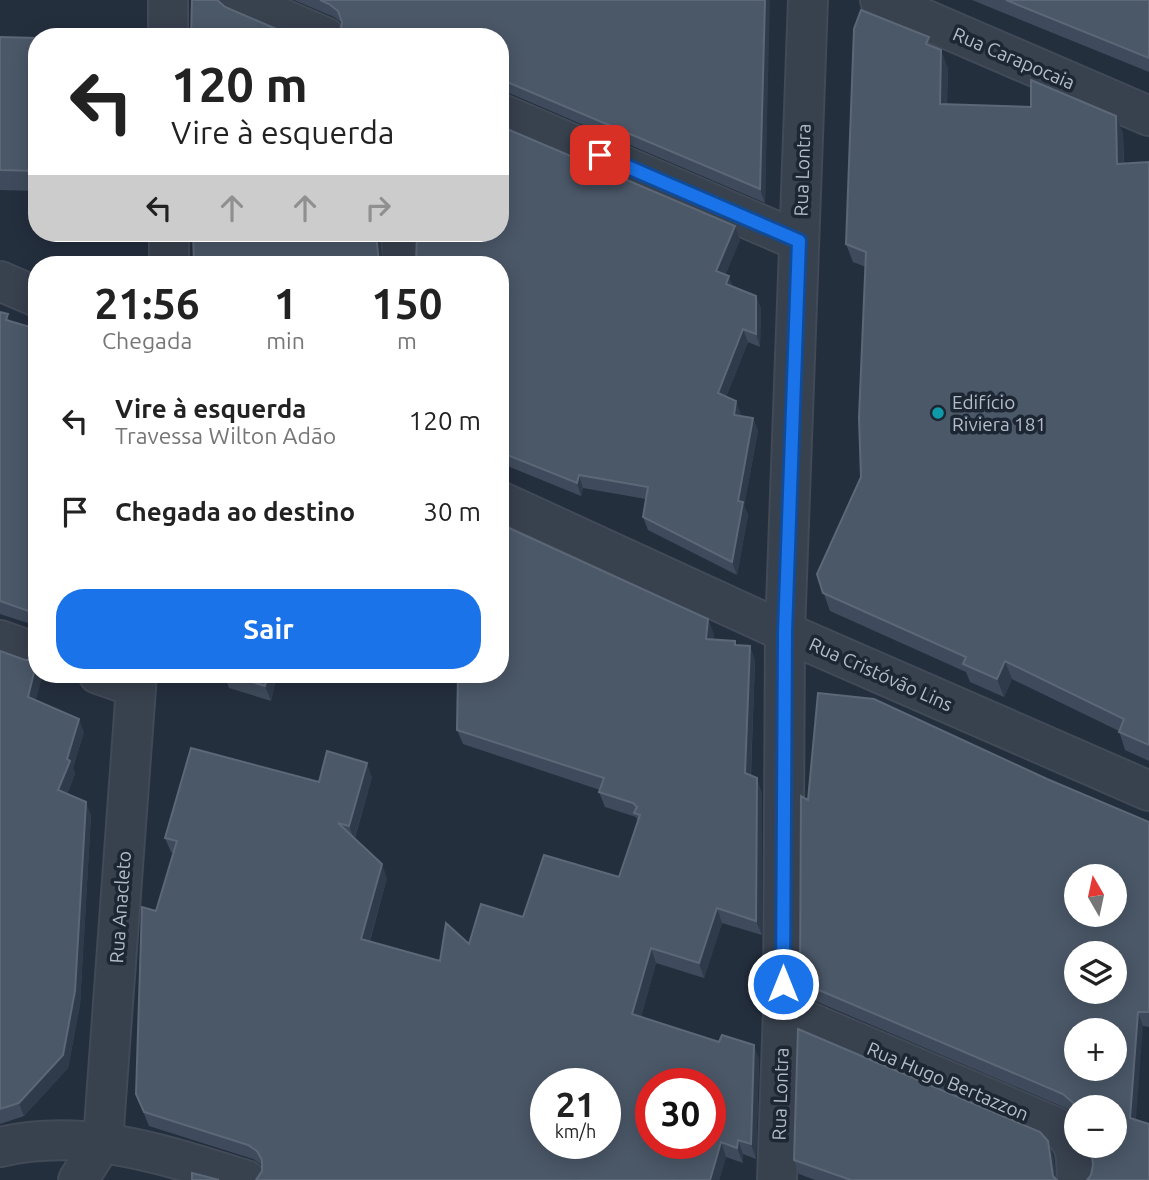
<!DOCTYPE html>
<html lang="pt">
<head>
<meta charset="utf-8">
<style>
  :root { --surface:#fff; --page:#f2f2f2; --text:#222; --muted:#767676; --accent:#1a73e8 }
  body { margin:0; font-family:Ubuntu,sans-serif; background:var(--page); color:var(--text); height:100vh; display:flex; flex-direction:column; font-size:26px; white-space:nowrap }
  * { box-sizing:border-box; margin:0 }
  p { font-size:23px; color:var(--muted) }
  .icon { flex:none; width:38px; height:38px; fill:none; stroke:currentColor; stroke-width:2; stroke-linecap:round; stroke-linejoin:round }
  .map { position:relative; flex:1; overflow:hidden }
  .side { position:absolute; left:28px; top:256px; width:481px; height:427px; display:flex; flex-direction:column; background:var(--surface); border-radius:28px; box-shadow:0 4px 18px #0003 }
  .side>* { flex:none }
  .hud { position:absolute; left:28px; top:28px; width:481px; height:214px; border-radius:28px; box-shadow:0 4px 18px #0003; background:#fff; color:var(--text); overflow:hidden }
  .needle { width:46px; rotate:351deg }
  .controls { position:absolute; left:1064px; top:864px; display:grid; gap:14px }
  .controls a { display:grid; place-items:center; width:63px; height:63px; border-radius:50%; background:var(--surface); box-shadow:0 4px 18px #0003; font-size:35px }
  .speed { position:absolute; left:530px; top:1068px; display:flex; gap:14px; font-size:35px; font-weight:700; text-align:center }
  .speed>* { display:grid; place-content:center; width:91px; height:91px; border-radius:50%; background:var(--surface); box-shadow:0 4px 18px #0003; line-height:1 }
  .speed small { font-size:18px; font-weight:400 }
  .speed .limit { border:10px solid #d22; background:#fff; color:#111 }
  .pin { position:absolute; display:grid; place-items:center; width:60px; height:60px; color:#fff; margin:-30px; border-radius:14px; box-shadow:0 4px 10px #0006 }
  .me { position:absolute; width:77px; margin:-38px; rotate:0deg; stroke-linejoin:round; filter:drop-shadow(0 0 5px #0008) }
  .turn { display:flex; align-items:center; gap:24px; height:147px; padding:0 28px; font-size:32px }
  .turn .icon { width:91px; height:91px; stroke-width:2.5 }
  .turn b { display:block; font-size:49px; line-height:60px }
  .lanes { display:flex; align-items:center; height:66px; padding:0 28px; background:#0003; justify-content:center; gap:35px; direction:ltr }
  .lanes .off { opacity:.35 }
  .eta { display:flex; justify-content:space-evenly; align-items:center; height:119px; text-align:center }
  .eta b { font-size:42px; font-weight:600; line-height:49px }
  .cta { display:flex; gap:14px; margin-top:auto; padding:14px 28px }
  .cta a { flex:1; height:80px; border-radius:28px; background:var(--accent); color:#fff; font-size:28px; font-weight:600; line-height:80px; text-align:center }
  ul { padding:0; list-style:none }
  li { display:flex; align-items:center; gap:21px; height:91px; padding:0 28px }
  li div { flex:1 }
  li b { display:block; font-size:26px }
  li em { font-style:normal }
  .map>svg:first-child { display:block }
</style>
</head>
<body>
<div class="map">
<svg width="1149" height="1180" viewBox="0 0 1149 1180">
  <rect width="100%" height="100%" fill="#242f3e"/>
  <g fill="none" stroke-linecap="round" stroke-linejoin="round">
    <defs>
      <path id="minor" d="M168,0V37
        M239,0L325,37
        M880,0L1149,116
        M500,113L799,241
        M169,233V264
        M401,233L402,264
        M0,281L37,297
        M500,501L785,632L1149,791
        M0,640L37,653
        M98,674L135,687
        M783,1011L1056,1127C1078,1140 1076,1157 1077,1180
        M0,1147C85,1127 165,1155 246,1180
        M78,1180L103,1141L137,674
        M777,1180L783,1011L785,632L808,0"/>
    </defs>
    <!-- minor casing -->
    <use href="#minor" stroke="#414a57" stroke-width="42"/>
    <!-- minor -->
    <use href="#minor" stroke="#38414e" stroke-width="38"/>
  </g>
  <!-- wall -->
  <path fill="#3f4b5c" d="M294,0H769L765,203L509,93L500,92V37L340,33L342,23L334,17Z
    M972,0H1149V72Z
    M0,37L37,38V191L0,190Z
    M932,46L948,68L947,104L1116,116L1123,134L1124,164L1149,162V761L1125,750L1119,731L1012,679L1004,697L970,682L966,672L830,611L817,574L861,477L866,267L853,262L846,244Z
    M740,240L725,275L733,286L756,296L761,309L760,347L748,342L726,397L741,414V416L753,418L758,431L744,506L748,515L737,575L648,530L643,517L646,499L583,488L581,496L500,463V264Z
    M0,312L10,321L37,329V626L0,614Z
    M714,634L713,640L735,641L736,645L750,646L755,661L751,775L762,793V935L722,923L704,978L656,963L641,1017L759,1059L756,1159L743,1154V1163L726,1157L719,1180H256L262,1171V1165L253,1159L149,1126L136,1094L156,911L173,853L171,852L165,838L319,782L372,777L355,838L387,878L370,941L440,961L469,944L523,917L619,877L638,822L636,817L605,807L599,792L600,790L463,744L457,730Z
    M0,651L43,674L35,700L84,732L73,768L75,774L67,794L91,815L80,1005L68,1068L24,1116L0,1124Z
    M224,674H277L271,701L229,688Z
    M1047,779L1149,822V1027L1143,1026L1091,1175L1115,1108H1076V1116L1068,1109L806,997L800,982L808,800Z
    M1048,1141L1053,1156L1057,1180H815L799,1174L794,1160Z"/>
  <!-- shaded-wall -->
  <path fill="#2f3b4b" d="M765,0H769L770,1L765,203L760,189Z
    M941,50L948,68L946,122L940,104Z
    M1116,116L1123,134L1124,182L1117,164Z
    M735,226L740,240L721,284L716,271Z
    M376,233H379L383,264H380Z
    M729,276L734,290L726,284Z
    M756,296L761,309L760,347L756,334Z
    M743,329L748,342L722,407L718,393Z
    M736,401L741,414L739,428L734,415Z
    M753,418L758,431L744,506L748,515L737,575L732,562L738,501Z
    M579,475L583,488L581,496L577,483Z
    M708,619L714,634L712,654L706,639Z
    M750,646L755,661L750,788L745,773Z
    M1005,661L1012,679L1004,697L997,679Z
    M37,664V674H43L33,711L28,697Z
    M268,674H277L271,701L265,686Z
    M79,719L84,732L73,768L75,774L63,803L58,790Z
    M367,763L372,777L354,840L349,826Z
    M757,778L762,793V935L756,921Z
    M86,802L91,815L80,1005L68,1068L24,1116L19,1103Z
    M382,864L387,878L366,953L361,939Z
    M717,908L722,923L704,978L699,963Z
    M651,948L656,963L638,1028L632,1014Z
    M1138,1012L1143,1026L1135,1133L1130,1118Z
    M754,1045L759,1059L756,1159L751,1144Z
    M738,1140L743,1154V1163L737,1148Z
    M1048,1141L1053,1156L1057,1180L1053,1176Z
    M721,1142L726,1157L719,1180H710Z"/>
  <!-- building -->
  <path fill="#4b5868" stroke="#5c6777" stroke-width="2" fill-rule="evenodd" d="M192,0H217L225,7L295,37H191Z
    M320,0H765L760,189L500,79V37H337L340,33L342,22L338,11L329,4Z
    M1006,0H1149V58Z
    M861,10L929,37L926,44L941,50L940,104L1031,107V80L1116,116L1117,164L1149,162V745L1119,732L1124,719L1005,661L997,679L963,664L966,657L823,593L817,574L861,477L859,418L866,252L846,244L854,29Z
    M0,37L37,38V171L0,170Z
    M500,126L735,226L716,271L729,276L726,284L756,296V334L743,329L718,393L736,401L734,415L753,418L738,501L743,502L732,562L643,517L648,487L579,475L577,483L500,452V264H413L416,262L417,233H500Z
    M193,233H376L379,263L381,264H194Z
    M0,312L8,314L6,320L37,329V614L0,601Z
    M500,524L708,619L706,639L735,641V645L750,646L745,773L757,778L756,921L717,908L699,963L651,948L632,1014L719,1042L722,1035L754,1045L751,1144L738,1140L737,1148L721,1142L710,1180H256L262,1171V1160L257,1151L248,1145L144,1112L136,1094L142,907L156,911L177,841L165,838L191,748L319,782L327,751L367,763L349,826L338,823L382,864L361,939L440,961L446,923L469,944L481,904L523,917L544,855L619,877L640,815L634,813L637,807L633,803L599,792L604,778L457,730L458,674H500ZM546,1083H606V1143H546ZM651,1083H710V1143H651Z
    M0,651L25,660H37L28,697L79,719L67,759L70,761L58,790L86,802L75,991L63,1055L19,1103L0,1109Z
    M226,674H268L265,686Z
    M818,693L874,699L1047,779L1149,822V1012H1138L1130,1118L1149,1124V1180H1087L1091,1175L1093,1165L1091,1146H1115V1108H1079L1063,1094L800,982L801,796L808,800ZM1076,877H1115V915H1076ZM1076,954H1115V992H1076ZM1076,1031H1115V1069H1076Z
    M798,1029L1040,1132L1048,1141L1053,1176L1057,1180H851L794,1160Z
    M192,1173L219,1180H192Z"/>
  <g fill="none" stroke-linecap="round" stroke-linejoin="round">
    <defs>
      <path id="route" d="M600,155L799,241L785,632L783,984"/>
    </defs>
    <!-- route casing -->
    <use href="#route" stroke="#114b97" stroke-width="18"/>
    <!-- route -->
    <use href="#route" stroke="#1a73e8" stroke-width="12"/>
  </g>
  <!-- markers -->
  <circle fill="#0f9aa8" stroke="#1d2633" stroke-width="2.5" cx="938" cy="413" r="7"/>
  <g text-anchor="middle" stroke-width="7" stroke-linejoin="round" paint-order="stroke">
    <!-- street labels -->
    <g font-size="19" fill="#b4bcc9" stroke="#1d2633">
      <text transform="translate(1014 58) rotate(23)" y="7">Rua Carapocaia</text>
      <text transform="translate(802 170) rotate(-88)" y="7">Rua Lontra</text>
      <text transform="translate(881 674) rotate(24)" y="7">Rua Cristóvão Lins</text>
      <text transform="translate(120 907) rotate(-86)" y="7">Rua Anacleto</text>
      <text transform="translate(948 1081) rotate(23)" y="7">Rua Hugo Bertazzon</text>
      <text transform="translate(780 1094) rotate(-88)" y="7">Rua Lontra</text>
    </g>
    <!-- poi labels -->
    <g font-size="19" fill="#b4bcc9" stroke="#1d2633" text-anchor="start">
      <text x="952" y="409">Edifício<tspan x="952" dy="22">Riviera 181</tspan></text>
    </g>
  </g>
</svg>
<div class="controls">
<a><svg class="needle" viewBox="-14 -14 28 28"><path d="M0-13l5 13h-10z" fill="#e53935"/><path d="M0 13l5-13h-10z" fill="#767676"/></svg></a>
<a><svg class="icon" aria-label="layers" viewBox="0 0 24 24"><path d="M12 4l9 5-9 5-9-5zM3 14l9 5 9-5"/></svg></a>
<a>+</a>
<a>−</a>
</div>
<div class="speed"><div>21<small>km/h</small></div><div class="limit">30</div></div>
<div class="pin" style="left:600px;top:155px;background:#d93025"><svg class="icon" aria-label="arrive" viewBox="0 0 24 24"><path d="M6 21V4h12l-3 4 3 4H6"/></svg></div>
<svg class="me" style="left:783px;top:984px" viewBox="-20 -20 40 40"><circle r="17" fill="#1a73e8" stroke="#fff" stroke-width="3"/><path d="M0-11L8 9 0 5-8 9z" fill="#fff"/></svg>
<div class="hud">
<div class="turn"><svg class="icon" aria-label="left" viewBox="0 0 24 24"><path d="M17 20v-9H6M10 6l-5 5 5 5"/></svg><div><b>120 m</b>Vire à esquerda</div></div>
<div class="lanes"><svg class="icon" aria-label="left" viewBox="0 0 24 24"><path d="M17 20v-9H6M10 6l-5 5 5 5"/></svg><svg class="icon off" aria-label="ahead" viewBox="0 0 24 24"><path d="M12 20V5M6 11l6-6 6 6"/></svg><svg class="icon off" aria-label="ahead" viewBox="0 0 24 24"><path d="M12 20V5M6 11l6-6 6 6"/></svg><svg class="icon off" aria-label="right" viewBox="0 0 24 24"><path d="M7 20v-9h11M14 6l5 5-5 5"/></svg></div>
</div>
<section class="side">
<div class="eta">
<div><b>21:56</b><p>Chegada</p></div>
<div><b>1</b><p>min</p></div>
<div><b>150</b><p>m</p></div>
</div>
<ul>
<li><svg class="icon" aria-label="left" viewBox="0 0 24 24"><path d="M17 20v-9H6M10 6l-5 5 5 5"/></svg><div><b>Vire à esquerda</b><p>Travessa Wilton Adão</p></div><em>120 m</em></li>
<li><svg class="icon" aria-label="arrive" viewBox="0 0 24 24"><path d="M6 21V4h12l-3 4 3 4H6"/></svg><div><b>Chegada ao destino</b></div><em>30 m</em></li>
</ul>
<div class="cta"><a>Sair</a></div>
</section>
</div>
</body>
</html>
